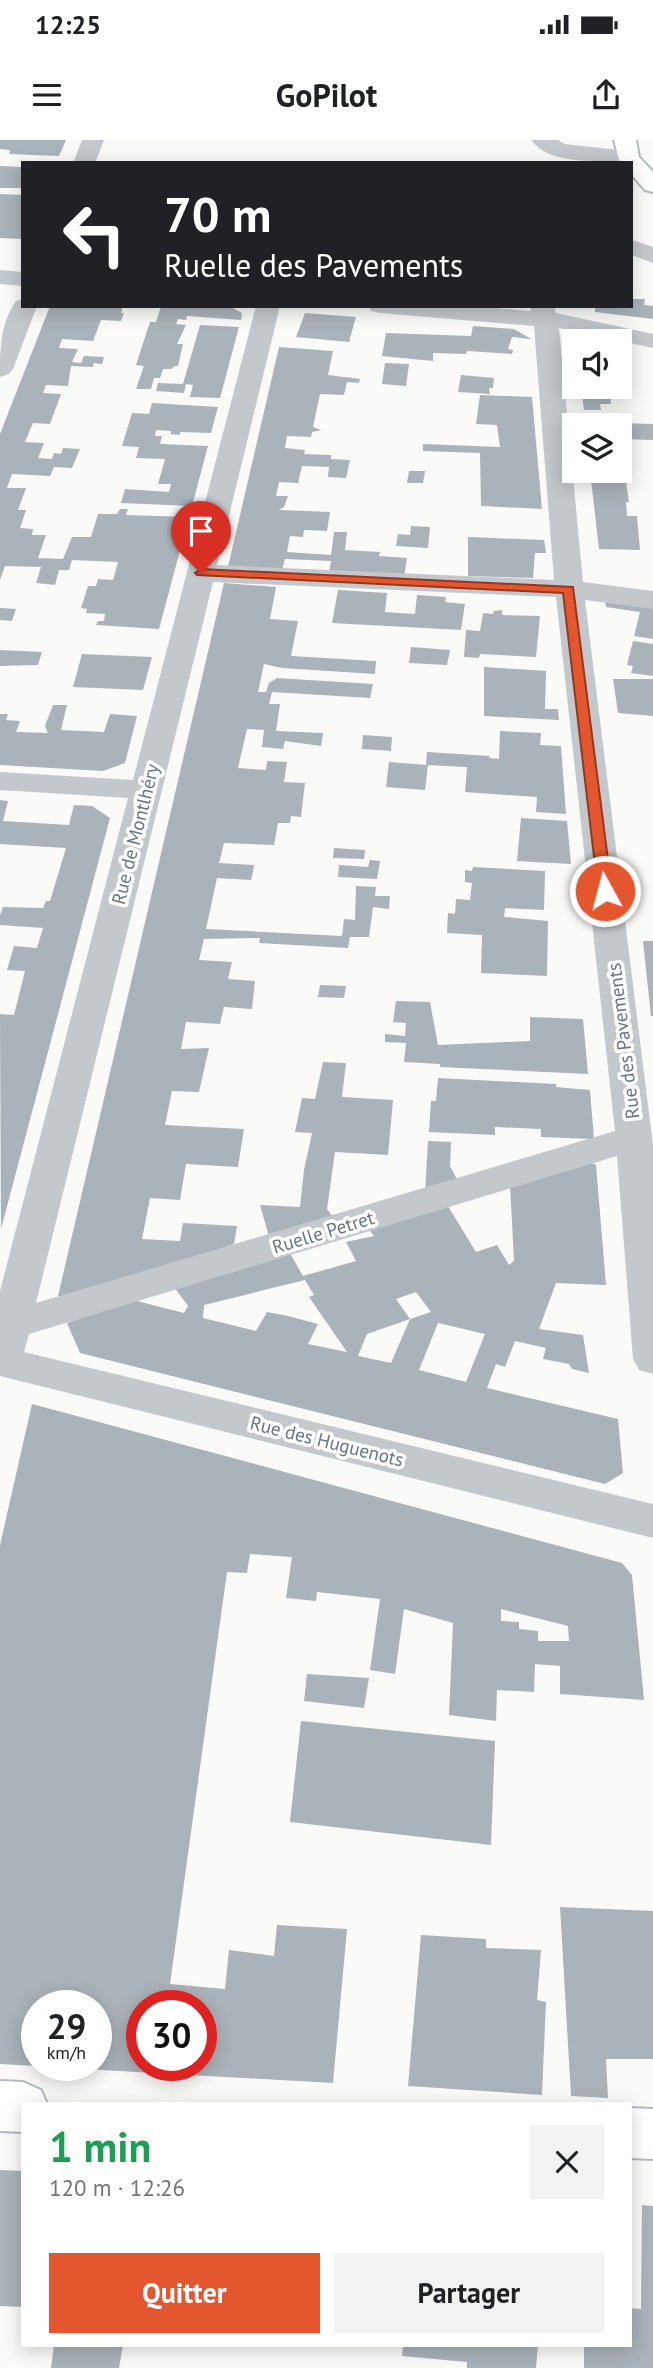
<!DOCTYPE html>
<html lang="fr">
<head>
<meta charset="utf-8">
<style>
  :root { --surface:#fff; --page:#f2f2f2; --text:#202124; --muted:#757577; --accent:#e4572e }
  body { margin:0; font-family:"PT Sans",sans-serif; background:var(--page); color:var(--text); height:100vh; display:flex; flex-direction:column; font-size:26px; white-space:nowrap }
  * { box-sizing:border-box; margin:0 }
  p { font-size:23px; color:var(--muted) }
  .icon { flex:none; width:38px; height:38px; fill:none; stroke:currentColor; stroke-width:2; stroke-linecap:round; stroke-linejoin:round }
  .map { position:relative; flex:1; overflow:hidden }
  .sheet { position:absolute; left:21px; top:1962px; width:611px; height:245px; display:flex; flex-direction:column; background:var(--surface); border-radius:0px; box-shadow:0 4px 18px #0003 }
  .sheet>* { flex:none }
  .guide { position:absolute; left:21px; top:21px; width:612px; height:147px; border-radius:0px; box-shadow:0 4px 18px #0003; background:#202124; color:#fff; overflow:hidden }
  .tools { position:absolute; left:562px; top:189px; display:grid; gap:14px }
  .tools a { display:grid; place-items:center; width:70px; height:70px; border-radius:0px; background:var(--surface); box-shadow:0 4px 18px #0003; font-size:35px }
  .speed { position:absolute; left:21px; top:1850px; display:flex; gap:14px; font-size:35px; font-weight:700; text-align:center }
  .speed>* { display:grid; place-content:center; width:91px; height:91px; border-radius:50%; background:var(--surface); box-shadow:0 4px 18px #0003; line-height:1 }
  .speed small { font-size:18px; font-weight:400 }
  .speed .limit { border:10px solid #d22; background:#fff; color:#111 }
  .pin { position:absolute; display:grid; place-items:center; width:60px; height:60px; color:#fff; margin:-72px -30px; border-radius:50% 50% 50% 0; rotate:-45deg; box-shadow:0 0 7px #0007 }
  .pin .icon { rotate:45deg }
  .me { position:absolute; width:77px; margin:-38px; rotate:353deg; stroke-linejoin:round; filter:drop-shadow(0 0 5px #0008) }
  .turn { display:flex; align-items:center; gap:24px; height:147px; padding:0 28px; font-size:32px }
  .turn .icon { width:91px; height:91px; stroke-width:2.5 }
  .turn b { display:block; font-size:49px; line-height:60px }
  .round { display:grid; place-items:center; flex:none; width:74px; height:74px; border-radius:0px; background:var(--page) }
  .head { display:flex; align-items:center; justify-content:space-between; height:119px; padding:0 28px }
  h1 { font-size:42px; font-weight:600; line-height:52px; color:#1e9e55 }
  .cta { display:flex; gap:14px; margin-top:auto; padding:14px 28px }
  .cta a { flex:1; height:80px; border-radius:0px; background:var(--accent); color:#fff; font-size:28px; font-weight:600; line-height:80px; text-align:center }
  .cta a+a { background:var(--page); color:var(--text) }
  .status { display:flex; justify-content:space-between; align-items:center; height:49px; padding:0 35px; background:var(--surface); direction:ltr }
  .status svg { height:19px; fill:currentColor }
  header { display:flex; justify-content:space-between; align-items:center; height:91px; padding:0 28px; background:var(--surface); font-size:32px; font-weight:600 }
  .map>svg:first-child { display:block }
</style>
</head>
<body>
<div class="status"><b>12:25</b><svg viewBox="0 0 49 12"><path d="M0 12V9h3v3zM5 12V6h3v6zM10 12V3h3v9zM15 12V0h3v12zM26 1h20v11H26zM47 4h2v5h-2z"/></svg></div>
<header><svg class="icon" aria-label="menu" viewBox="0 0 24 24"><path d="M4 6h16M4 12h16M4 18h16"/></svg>GoPilot<svg class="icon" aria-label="share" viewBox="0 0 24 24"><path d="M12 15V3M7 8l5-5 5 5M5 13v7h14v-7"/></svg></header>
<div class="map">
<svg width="653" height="2228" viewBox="0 0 653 2228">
  <rect width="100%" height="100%" fill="#fafaf8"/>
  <!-- building -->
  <path fill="#aab3b9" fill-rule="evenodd" d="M0,0H66L59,16L9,14L10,10L0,9Z
    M0,26L23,27V48H0Z
    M0,54L23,55V99L0,98Z
    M632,159H645L644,165L653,166V179L595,172V166H632Z
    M50,166H123L121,173H124L121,181L101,180L93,201L62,199L59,208L78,209L72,222L81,223L84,216L104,217L102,224L94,223L93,227L71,226L68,246L46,245L43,253L61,254L50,284L33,283L25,302L44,303L38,318L52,319L54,313L61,314L63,308L80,309L72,328L54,327L50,336L12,334L7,348H26L18,370H26L20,388L33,389L32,395H46L38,418L63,419L72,397H91L98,374H117L120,369H128L126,375L189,377L159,489L96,485L98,481H104L105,474L86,473L87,469L81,468L88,446H96L98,439L113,440L118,422L72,420L69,430H59L55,445L36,443L41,427L5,426L0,440V294Z
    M161,166L233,168L242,173L241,180L187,176L186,180L178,179L176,184L186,185L177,204H183L178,226H174L172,229H163L160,238H154L151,249H136L144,226L136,225L150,182H156Z
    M305,173L356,177L349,202L296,197Z
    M200,185L239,187L220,258L190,257L193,245L186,244L184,253L156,251L158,243L183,244Z
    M473,186L514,189L531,199L512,197L508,209L513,210L512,214L467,211L466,214L433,213V221L382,216L386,193L471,196Z
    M279,207L333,211L328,235L360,239L359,243L347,242L344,255L320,254L313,287L321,290L312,292L311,297L287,296L285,308L305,310L304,314L331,315V319L350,320L346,338L328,337L329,327L302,326L298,343L279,342L276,356H288L284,367L279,370L330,372L327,391L304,390L303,397L290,396L287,412L331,415L334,392H347L345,410L380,412L379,416L407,418L404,437L329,433L331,421L285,419L282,430L228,427Z
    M385,223L409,224L406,246L382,244Z
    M461,235L494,238L493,248H489L490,254L458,252Z
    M581,247H620L621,250H610L611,264H600L601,270H584Z
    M480,255L532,257L542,369L481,366L480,313L423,311V304L500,307L497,285L476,284Z
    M152,263L218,267L211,293L180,292V295L171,294V291L156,290L155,296H162L160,304L208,306L192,366L121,363L125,349L169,352L171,344H158L165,319L136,318L139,307L122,306L132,273L149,274Z
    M620,283L653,284V300L620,299Z
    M620,300L629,362H626L627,376H637L640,410L599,409L590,331H620Z
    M409,331H425L423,343H407Z
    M411,386L430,387L428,408L396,406L398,394L410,395Z
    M468,397L544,400L546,413H535L533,438L468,436Z
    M224,443L276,447L270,479L298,481L291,516L376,521L375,534L282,528L264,524L258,552H266L269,543L277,538L373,544L370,558L272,552L269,564H280L276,591L323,593L321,606L285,601L283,609L262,607L264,590L247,589L238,628L266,630L267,621L287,622L284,642L305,643L301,677L291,676L290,683H278L274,705L224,703L219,723L254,725L253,732L251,740L217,738L206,789L342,796L344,779L355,780L356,746L376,747L375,756H390L389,769L373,767L369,797H350L348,808L259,803L260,798L204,799L199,820L232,822L228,839L255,841L252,869L224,867L220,884L186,882L181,909L209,908L199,952L172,951L165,985L244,989L238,1027L186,1024L180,1060L150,1058L142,1099L180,1101L183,1083L237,1086L234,1104L76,1158L58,1156Z
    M338,450L387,453L385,472L415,474L417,455L446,457L445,462L465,464L461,490L332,483Z
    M604,457L653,464V499L634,496L640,472L606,467Z
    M0,468L16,469L12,481L0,480Z
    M502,470V475L540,476L536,517L480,514L479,518L464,517L466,490L480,491L483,473L493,474L494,471Z
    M633,501L653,504V536L631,533L633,526L627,525Z
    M411,507L450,510L447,525L409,523Z
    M0,510L42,512L38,525L0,526Z
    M82,514L152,517L143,550L73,547Z
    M484,527L546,531L545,569H558L559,580L484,576Z
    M613,539H653V576L618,573Z
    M53,565H67L61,590L104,592L110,574L137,576L125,623L103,631L0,625V574H8L6,580L20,581L16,592L48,593L45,586Z
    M500,591L541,593L540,605L561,606L566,674L536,672L537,657L465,652L467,627L426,625L427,612L490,616L489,618L499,619Z
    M363,595L392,597L391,611L362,609Z
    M389,622L428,625L425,650L386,647Z
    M0,660L8,661L3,681L69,685L74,665L92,666L110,678L1,1089L0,874L14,875L25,831L7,830L14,806L37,808L43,788L0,785V775L3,767L43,768L46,761H50L66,708L0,704Z
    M521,678L567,681L571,724L517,721Z
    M334,708L365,710L364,719L333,718Z
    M370,720L380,721L377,739L338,737L339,725L368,727Z
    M473,727L545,731L544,770L505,768L504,777L548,781L547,836L481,833L482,795L447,793L448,773L455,774L456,759L470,760L472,743L465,742V730L472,731Z
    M643,801H653V876H651Z
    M320,845L346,846L344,858L318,857Z
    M396,861L430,862L438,905L530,901V877L583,879L588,934L440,927V924L404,922L406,903L385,902V894L405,896L406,883L393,882Z
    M323,922L346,923L342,957L393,960L388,1015L335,1012L327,1069L335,1080L270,1100L260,1065L300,1067L304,1030L312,993L295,992L302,958L315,959Z
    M438,938L556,944V947L590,950L594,999L541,997V989L495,987V995L429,992L431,961H436Z
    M428,1001L451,1002L450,1026L459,1043L425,1053Z
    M588,1021L596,1025L606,1145L556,1143L539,1189L583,1195L589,1233L572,1229L569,1224L543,1219L546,1208L515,1201L505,1227L496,1224L487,1248L618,1279L623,1333L605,1344L80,1213L67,1183L133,1160L184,1173L188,1166L174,1147L288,1110L303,1136L356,1121L346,1102L374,1096L367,1087L446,1063L476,1112L497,1105L509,1125L514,1121L510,1044ZM305,1140L314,1155L309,1157L347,1212L308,1204L318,1184L288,1176L267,1172L256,1191L203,1178L204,1165ZM416,1152L431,1172L410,1179L396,1159ZM410,1179L391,1223L358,1216L367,1194ZM438,1183L485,1194L466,1242L419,1230Z
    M32,1264L622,1423L632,1435L644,1560L560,1554V1526L535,1524L534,1552L497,1550L496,1581L449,1575L453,1483L404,1469L395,1534L370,1530L380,1459L317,1452L316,1461L286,1458L292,1417L250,1414L247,1433L227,1432L170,1844L225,1849L229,1810L274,1816L277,1785L347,1789L333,1943L48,1927L96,1925V1866H37V1926L0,1924V1405ZM501,1469L568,1486L569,1501H538V1491L519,1489V1482L501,1481ZM142,1866H201V1925H142Z
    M307,1534L369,1538L364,1568L304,1561Z
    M301,1581L495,1601L491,1705L290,1682Z
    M560,1767L653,1771V1919H606L608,1958L571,1956Z
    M421,1795L486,1799V1808L541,1810L537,1860L546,1862L542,1955L408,1946Z
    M0,2030L23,2031V2167L0,2166Z
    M642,2065L653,2066V2228H584V2205H630V2168L641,2169Z
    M54,2205H123L119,2228H51Z
    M403,2205H538L536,2228H467V2222L402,2216Z"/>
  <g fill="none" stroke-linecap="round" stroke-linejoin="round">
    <defs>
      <path id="secondary" d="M614,0H636L639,17L653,32V52L645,50L632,35V23H620Z
        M0,1941L23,1942L41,1950L47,1964H23V1992L0,1991Z
        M630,1968L653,1969V2019L630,2018Z"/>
    </defs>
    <!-- secondary casing -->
    <use href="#secondary" stroke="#b3babf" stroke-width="4"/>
    <!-- street -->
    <path fill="#c3c8cc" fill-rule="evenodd" d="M82,0H104L95,23H73Z
      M531,0H558L565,4L628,11L636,13L639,18L632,24C604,18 551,28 531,0Z
      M632,100L653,107V123L632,115Z
      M0,130L23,132V146L0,144Z
      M23,159V166H37L13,229L9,234L0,237C0,209 0,184 16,161Z
      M256,166H280L217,425L554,440L534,186L380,173L371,171L368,166H470L531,171L530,166H554L556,173L653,194V208L559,188L583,442L653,451V469L585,460L653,1005V1234L639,1230L633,1219L617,1016L29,1194L24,1212L653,1364V1398L0,1236V1151L128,658L0,650V632L133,640ZM213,442L556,457L615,991L36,1163Z"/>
    <!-- secondary -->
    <use href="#secondary" fill="#fff" fill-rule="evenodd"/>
  </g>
  <!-- route -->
  <path fill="#e4572e" stroke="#94391e" stroke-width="2" d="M201,429L573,447L612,751L610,754L605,755L598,751L563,453L197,435L195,433Z"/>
  <g text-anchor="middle" stroke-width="7" stroke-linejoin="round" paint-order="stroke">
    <!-- street labels -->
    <g font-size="19" fill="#657683" stroke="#fff">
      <text transform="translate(135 694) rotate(-76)" y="7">Rue de Montlhéry</text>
      <text transform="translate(623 901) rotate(-97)" y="7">Rue des Pavements</text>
      <text transform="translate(323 1092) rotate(-17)" y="7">Ruelle Petret</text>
      <text transform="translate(327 1301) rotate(14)" y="7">Rue des Huguenots</text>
    </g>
  </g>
</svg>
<div class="tools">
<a><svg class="icon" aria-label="sound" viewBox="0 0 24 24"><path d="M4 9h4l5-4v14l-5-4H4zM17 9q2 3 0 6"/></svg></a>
<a><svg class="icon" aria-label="layers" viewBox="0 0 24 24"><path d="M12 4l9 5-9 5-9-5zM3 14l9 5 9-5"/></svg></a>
</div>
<div class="speed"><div>29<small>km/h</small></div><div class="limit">30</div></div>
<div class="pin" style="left:201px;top:433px;background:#d93025"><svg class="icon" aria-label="arrive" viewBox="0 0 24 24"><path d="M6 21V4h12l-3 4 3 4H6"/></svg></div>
<svg class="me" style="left:605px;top:751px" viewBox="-20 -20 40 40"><circle r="17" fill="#e4572e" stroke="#fff" stroke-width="3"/><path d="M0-11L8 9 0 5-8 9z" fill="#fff"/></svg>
<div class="guide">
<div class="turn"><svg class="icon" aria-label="left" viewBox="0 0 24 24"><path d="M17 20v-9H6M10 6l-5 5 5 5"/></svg><div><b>70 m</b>Ruelle des Pavements</div></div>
</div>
<section class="sheet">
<div class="head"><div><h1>1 min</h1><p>120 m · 12:26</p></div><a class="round"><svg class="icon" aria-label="close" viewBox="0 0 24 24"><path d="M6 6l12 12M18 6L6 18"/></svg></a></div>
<div class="cta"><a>Quitter</a><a>Partager</a></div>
</section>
</div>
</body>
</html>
